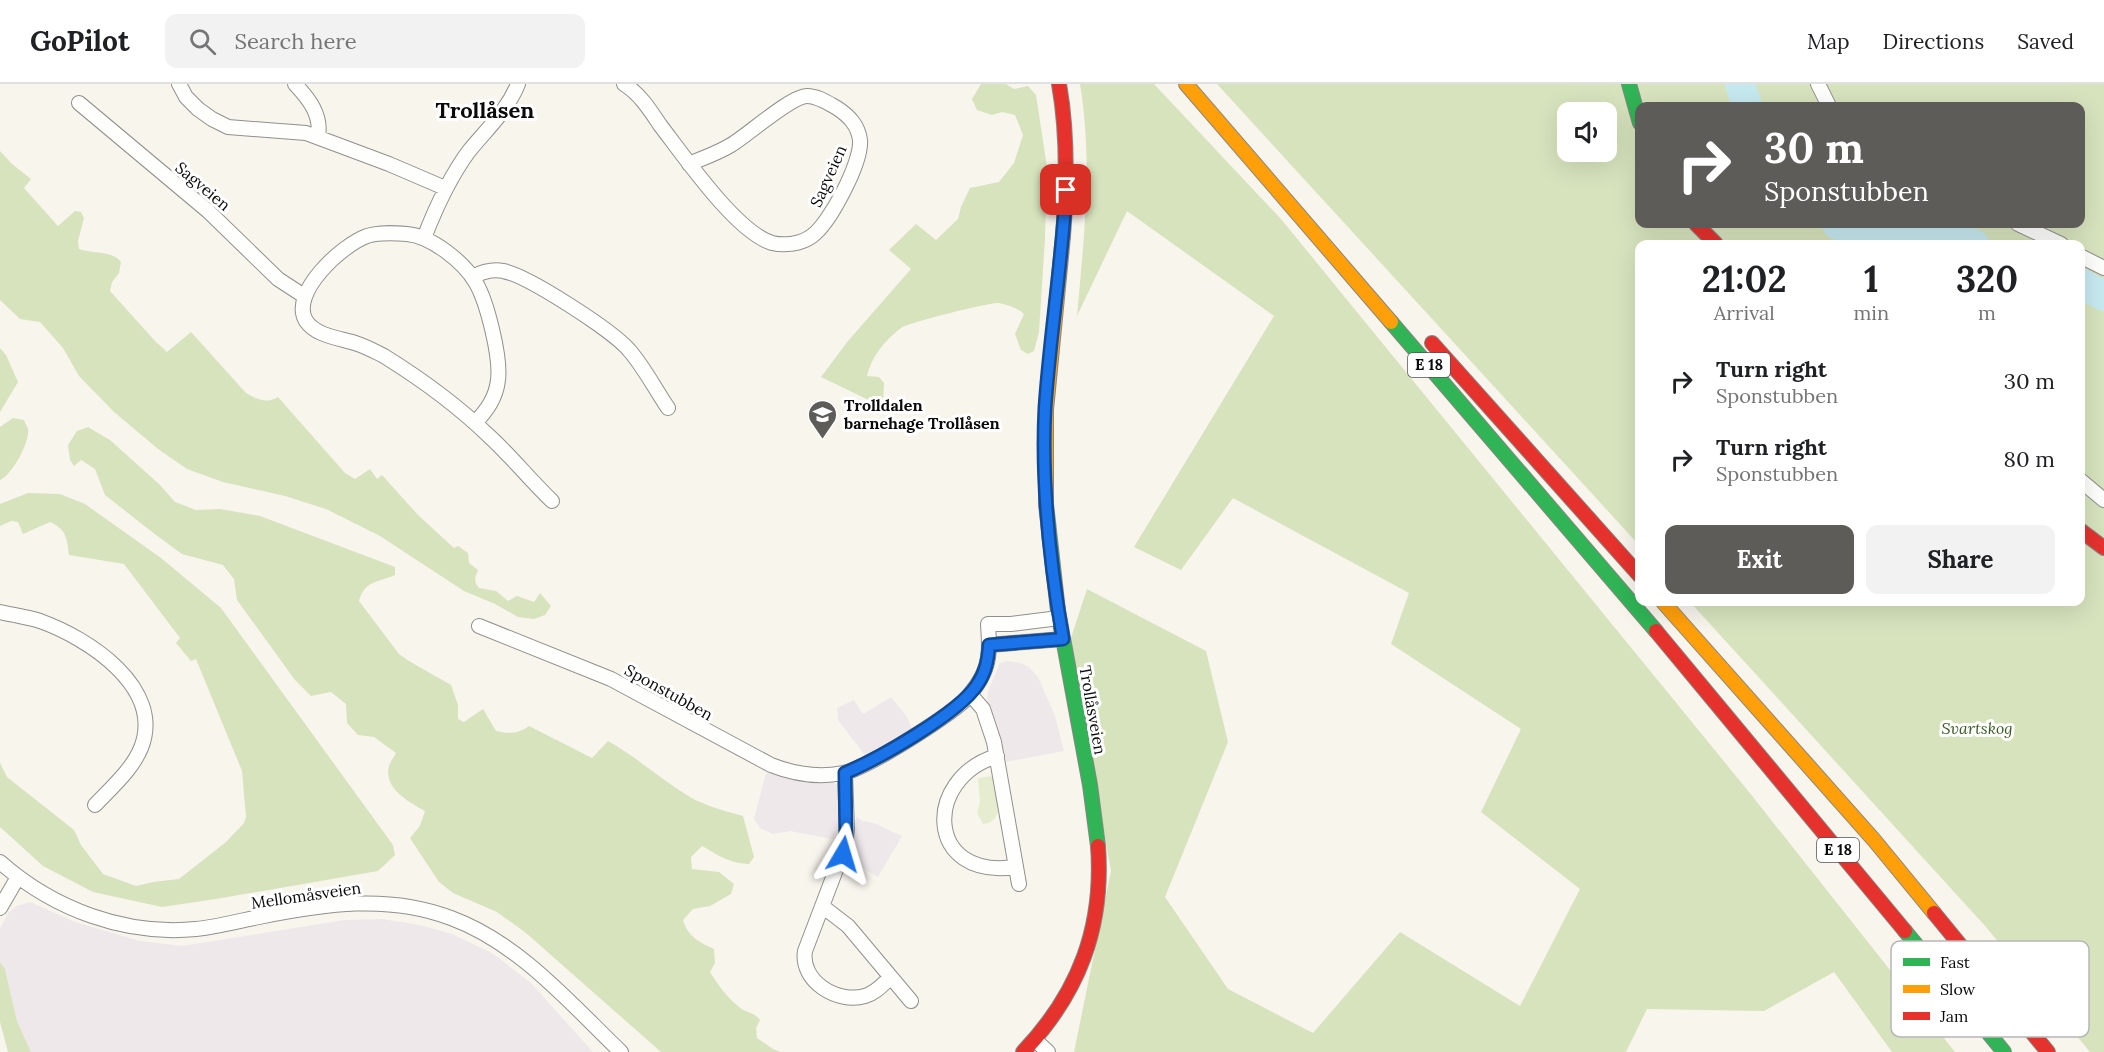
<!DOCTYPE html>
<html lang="en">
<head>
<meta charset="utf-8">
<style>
  :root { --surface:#fff; --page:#f2f2f2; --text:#202124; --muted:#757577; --line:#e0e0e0; --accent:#5d5c59 }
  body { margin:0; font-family:Lora,serif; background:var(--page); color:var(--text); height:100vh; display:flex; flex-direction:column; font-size:22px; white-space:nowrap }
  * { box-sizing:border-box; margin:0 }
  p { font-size:20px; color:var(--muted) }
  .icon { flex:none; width:33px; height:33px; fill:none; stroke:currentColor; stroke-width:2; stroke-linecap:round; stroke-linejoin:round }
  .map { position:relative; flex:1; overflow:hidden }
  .drawer { position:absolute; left:1635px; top:156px; width:450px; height:366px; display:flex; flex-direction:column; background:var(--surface); border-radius:12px; box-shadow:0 6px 24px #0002 }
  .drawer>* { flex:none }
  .top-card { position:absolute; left:1635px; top:18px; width:450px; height:126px; border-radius:12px; box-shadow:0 6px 24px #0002; background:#5d5c59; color:#fff; overflow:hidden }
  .controls { position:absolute; left:1557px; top:18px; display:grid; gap:12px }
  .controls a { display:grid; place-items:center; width:60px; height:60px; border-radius:12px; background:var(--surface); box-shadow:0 6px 24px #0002; font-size:30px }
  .pin { position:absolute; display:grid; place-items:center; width:51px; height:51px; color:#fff; margin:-26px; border-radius:12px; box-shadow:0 3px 9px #0006 }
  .me { position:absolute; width:66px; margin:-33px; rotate:7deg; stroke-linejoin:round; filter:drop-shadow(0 0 4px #0008) }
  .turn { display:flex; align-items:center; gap:21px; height:126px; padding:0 30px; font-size:27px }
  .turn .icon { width:78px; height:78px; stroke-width:2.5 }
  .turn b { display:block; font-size:42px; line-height:51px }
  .eta { display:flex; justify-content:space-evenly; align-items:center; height:102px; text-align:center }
  .eta b { font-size:36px; font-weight:700; line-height:42px }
  .cta { display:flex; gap:12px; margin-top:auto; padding:12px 30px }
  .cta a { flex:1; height:69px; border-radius:12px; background:var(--accent); color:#fff; font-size:24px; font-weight:700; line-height:69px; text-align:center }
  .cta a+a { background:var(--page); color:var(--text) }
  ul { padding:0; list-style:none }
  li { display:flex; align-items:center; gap:18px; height:78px; padding:0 30px }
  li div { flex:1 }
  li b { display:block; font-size:22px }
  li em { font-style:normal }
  header { display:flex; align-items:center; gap:36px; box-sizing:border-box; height:84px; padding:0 30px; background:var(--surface); border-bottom:2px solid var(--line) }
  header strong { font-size:28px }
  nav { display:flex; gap:33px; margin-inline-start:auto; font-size:21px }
  .search { width:420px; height:54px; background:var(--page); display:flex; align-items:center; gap:15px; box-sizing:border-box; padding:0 21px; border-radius:12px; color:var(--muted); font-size:22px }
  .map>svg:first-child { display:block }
</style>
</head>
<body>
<header>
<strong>GoPilot</strong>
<div class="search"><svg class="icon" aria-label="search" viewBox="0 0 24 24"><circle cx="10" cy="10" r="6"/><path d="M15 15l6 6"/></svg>Search here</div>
<nav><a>Map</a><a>Directions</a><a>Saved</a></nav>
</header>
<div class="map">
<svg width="2104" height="968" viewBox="0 0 2104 968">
  <rect width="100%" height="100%" fill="#f8f5ed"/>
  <!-- industrial -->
  <path fill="#eee8eb" d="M1008,577L1021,579L1029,583L1038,593L1055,632L1064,667L1005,678L1000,654L987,617L988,607L1000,579Z
    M891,613L907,633L912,645L867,674L838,636L837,624L854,616L862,629H865Z
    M766,689L830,697L837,701L840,710L839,738L833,755L790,747L773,750L760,744L754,735Z
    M856,733L863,737L874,739L902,752L878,793L858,782L846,781Z
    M30,818L75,838L140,857L182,862L345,836L382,835L420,841L452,850L492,869L531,899L593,968H31L17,937L5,885L0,878V845L8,829L17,822Z"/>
  <!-- green -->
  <path fill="#e5eccf" d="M993,692C996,709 1007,738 983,740L977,729L980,718L978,694Z"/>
  <!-- forest -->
  <path fill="#d7e3bd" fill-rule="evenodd" d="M981,0H1006L1014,5L1028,2L1036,11L1047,83L1045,154L1039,248L1034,267L1028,270L1021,266L1015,250L1024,230C1018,224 1008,221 999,219C990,218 907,239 901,244C885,256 871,273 867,292L879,293L884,299L883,323L821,293L848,257L911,185L889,166L916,140L936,156L958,135L961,123L970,104L999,98L1014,79L1023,51L1015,31L1002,28L992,31L977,26L972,15Z
    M1080,0H1154L1281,135L1749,708L1955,968H1892L1834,888L1764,927L1647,925L1626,968H1074L1111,787L1070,557L1087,505L1206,567L1228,658L1165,813L1228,905L1313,949L1400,848L1520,922L1580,805L1481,728L1521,645L1391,560L1409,509L1233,414L1181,486L1134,463L1274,232L1127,127L1077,232C1084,154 1093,78 1080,0Z
    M1217,0H2104V968H2090L1986,843L1690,518H2080V160H1640L1639,461ZM1640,22H2080V140H1640ZM1568,28H1606V68H1568Z
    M0,67L12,80L31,95L24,104L58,142L75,127L81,128L84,134L78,157L79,165C92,170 112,166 121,178L119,189L112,198L110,207L155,257L167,268L191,248L246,309C256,315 267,320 278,313L345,389L355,395L370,385L377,395L382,391L418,431L454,464L458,462L468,469L469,479L478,486L475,494L476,500L479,504L496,507L508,517L517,512L534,518L540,509L551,522L545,531L534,535L518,533L495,520L464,507L380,452L326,425L285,412L223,398L187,385L158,365L114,328L79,292L63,264L40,238L20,235L0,216Z
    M0,264L6,271L18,298L0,328Z
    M13,334L24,336C24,337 28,344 28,345C30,358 12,391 0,396V343Z
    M88,343L110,356L159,400L175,418L196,426L220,425L260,432L395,483V491C377,499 365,496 359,517L399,570L409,577L451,601L458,621V635L464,638L483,625L496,647C509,650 518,650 529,642L592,674L608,657C637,673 661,696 690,713C706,722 725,727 743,732L754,773L749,780C732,780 717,771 702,762L691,773L692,785L719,788L734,800L731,810L710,822L693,825L683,836C688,853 699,858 714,865L715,879L710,888C717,900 728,914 739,923C746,929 754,928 760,936L756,944L757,954L773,965L781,968H661L526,849L497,828L453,809L439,798L410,754L420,742L425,727C409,718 383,704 389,682C390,678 394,673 396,669L374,653L358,651L347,639L346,620L331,608L311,612L295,596L237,516L234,495L223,481L182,470L156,451L105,411L95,385L81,376L74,382L70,376L68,361L77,347Z
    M28,409L60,410L85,420L161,474L221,524L393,761L395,771L378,787L216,815L162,823L93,808L43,782L0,743V679L7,693L74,746L81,761L103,790L136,802L153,798L179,795L226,758L244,739L246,733L242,687L196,575L191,577L176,559L180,554L124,480L69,471C67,454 66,445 50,438L23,450L18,438L11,437L0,442V420Z
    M0,878L5,885L17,937L31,968H8L0,938Z"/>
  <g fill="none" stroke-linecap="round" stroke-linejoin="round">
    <!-- river -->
    <path stroke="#c6e9f0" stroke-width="30" d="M1740,0L1747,22
      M1837,140L1841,142L1948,153L1974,160
      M2080,199L2104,212"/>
    <defs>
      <path id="street" d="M179,0L186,13L198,25L212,35L228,43L306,49L389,80L445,104
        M295,0C309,15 322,31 318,53
        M624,0C640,10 650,26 660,41C684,72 736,148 772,159C785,162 801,160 812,152C830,139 862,78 860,56C858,41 849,32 837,24C828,19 818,12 807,12C791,12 748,51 731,61C718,69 703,74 689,80
        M1818,0L1829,22
        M79,19L208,127L278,195L304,212
        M2018,140L2061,160
        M424,154C436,123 449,94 469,67C487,45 507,27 518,0
        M2080,172L2104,184
        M472,193C482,188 493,185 503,187C527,191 613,247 629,266C644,283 655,305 668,324
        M475,339C487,326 496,314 498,296C501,273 487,218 476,199C464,178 431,152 407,150C394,149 379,148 367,152C342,161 289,209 306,237C316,252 339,254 355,259C365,262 374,267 384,272C421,295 458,322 489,352C511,372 530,396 552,417
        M2080,396L2104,416
        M0,528C13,531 27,533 40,537C88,554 165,604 141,664C132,686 111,704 95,721
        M479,542L611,595L771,681C794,690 818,694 843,689C868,684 945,634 965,616C972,608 979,600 983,590C991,574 989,556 988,540H1011L1059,534
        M989,561L1063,555
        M970,610L983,625L994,658L1019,800
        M997,672C923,694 925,796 1015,783
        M845,689L847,745L845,762L805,867C800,897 837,920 865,912C876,909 883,900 891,893
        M0,778C53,825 125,852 196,845C217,843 238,837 259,833C324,820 388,810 451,834C519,859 570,919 621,968
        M822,822L848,842L911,917
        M0,824L18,793
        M1035,956L1048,968"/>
      <path id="fast" d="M1629,0L1640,39
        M1391,238L1656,547
        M1046,420L1058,527L1090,701L1098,762
        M1905,847L2004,968"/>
      <path id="slow" d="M1186,0L1391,238
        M1046,420V326L1063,152
        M1663,518L1874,756L1934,829"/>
      <path id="jam" d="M1059,0C1068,50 1067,101 1063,152
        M1696,140L1716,160
        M1432,259L1640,492
        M2080,446L2104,464
        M1656,547L1905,847
        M1934,829L2048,968
        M1023,968C1079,909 1104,843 1098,762"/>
    </defs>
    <!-- street casing -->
    <use href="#street" stroke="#91908c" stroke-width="16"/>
    <!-- fast casing -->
    <use href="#fast" stroke="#888683" stroke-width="16"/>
    <!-- slow casing -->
    <use href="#slow" stroke="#888683" stroke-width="16"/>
    <!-- jam casing -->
    <use href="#jam" stroke="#888683" stroke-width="16"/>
    <!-- street -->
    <use href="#street" stroke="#fefefc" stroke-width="14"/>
    <!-- fast -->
    <use href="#fast" stroke="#30b455" stroke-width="14"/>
    <!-- slow -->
    <use href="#slow" stroke="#ff9f0a" stroke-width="14"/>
    <!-- jam -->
    <use href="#jam" stroke="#e5322d" stroke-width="14"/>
  </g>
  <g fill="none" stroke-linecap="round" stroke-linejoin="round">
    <defs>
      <path id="route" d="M843,770L846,753L845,689C878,675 958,630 977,601C986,588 988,576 989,561L1063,555C1050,480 1041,401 1045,324C1050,251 1062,179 1066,106"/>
    </defs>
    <!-- route casing -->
    <use href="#route" stroke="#114b97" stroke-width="15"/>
    <!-- route -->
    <use href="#route" stroke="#1a73e8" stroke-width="10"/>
  </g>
  <!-- icons -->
  <defs>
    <symbol id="school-pin" viewBox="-11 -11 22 30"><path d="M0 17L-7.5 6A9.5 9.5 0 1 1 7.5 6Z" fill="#5d5c59" stroke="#fff"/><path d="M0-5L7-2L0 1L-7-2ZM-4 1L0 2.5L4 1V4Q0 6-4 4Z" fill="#fff"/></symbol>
  </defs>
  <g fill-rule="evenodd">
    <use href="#school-pin" x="806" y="314" width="33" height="45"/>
  </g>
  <g text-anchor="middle" stroke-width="6" stroke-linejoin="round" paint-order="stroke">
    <!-- shield labels -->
    <g fill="#fff" stroke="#545454" stroke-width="1.5">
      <rect x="1408" y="269" width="42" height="24" rx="4.5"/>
      <rect x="1817" y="754" width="42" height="24" rx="4.5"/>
    </g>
    <g font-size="15" font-weight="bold" fill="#0a0a0a">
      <text x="1429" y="286">E 18</text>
      <text x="1838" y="771">E 18</text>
    </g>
    <!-- street labels -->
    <g font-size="16" fill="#0a0a0a" stroke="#fff">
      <text transform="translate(828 92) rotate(-66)" y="6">Sagveien</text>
      <text transform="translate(203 102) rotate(40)" y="6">Sagveien</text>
      <text transform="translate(669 608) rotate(29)" y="6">Sponstubben</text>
      <text transform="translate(1093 626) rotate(80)" y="6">Trollåsveien</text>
      <text transform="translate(306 811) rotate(-8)" y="6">Mellomåsveien</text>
    </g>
    <!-- poi labels -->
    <g font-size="16" font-weight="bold" fill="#0a0a0a" stroke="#fff" text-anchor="start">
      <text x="844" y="327">Trolldalen<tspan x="844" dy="18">barnehage Trollåsen</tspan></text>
    </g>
    <!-- park labels -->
    <g font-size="16" font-style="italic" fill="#375b20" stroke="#fff">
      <text x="1977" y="650">Svartskog</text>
    </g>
    <!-- district labels -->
    <g font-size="22" font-weight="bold" fill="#0a0a0a" stroke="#fff">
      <text x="485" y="34">Trollåsen</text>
    </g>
  </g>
  <!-- legend -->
  <rect x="1891" y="857" width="198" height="96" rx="9" fill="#fff" stroke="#b6b6b6" stroke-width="1.5"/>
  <rect x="1903" y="874" width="27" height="8" fill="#30b455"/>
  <rect x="1903" y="901" width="27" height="8" fill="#ff9f0a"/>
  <rect x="1903" y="928" width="27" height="8" fill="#e5322d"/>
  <g font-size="16" fill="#0a0a0a">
    <text x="1940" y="884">Fast</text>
    <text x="1940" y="911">Slow</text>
    <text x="1940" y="938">Jam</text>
  </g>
</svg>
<div class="controls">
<a><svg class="icon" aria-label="sound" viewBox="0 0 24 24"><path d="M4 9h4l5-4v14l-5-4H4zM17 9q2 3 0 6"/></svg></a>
</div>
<div class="pin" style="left:1066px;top:106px;background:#d93025"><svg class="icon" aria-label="arrive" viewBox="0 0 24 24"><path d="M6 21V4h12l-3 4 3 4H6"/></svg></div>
<svg class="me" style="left:843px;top:770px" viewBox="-20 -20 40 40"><path d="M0-17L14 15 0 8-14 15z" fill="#1a73e8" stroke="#fff" stroke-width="4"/></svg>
<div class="top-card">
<div class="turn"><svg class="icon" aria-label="right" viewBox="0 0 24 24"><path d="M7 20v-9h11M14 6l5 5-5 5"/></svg><div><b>30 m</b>Sponstubben</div></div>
</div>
<section class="drawer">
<div class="eta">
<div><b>21:02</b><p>Arrival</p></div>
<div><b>1</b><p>min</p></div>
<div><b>320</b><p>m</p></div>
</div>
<ul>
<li><svg class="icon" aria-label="right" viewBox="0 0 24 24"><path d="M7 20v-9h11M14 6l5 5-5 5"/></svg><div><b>Turn right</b><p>Sponstubben</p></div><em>30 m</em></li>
<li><svg class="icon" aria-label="right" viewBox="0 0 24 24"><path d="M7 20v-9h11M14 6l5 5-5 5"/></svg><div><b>Turn right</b><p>Sponstubben</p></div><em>80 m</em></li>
</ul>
<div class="cta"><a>Exit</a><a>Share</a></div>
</section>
</div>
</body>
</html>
